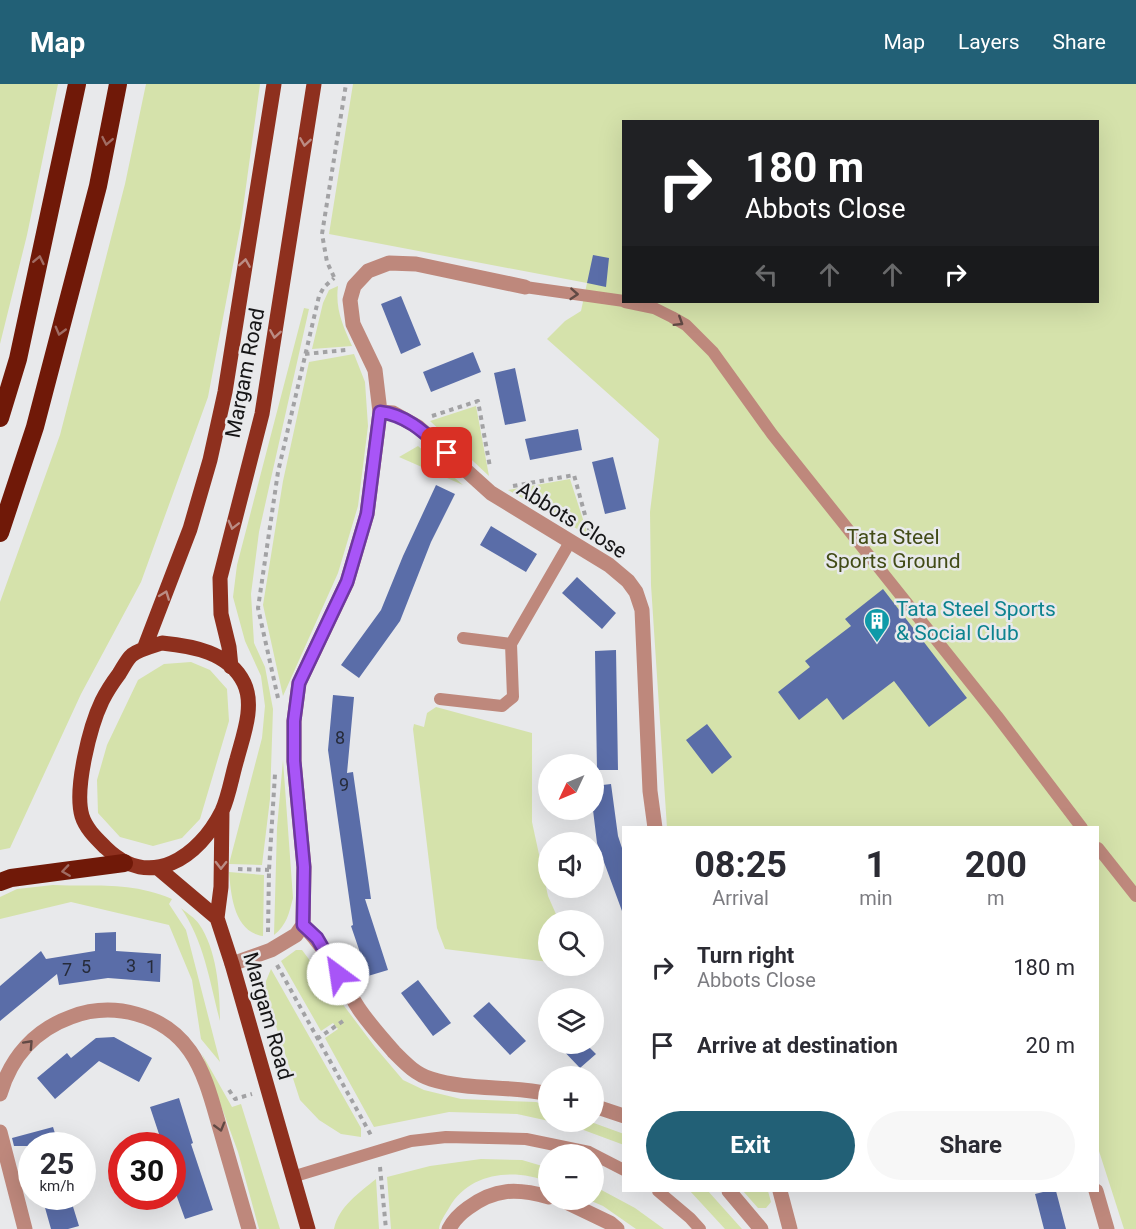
<!DOCTYPE html>
<html lang="en">
<head>
<meta charset="utf-8">
<style>
  :root { --surface:#fff; --page:#f7f7f7; --text:#2b2b33; --muted:#7c7c81; --accent:#226076 }
  body { margin:0; font-family:Roboto,sans-serif; background:var(--page); color:var(--text); height:100vh; display:flex; flex-direction:column; font-size:22px; white-space:nowrap }
  * { box-sizing:border-box; margin:0 }
  p { font-size:20px; color:var(--muted) }
  .icon { flex:none; width:33px; height:33px; fill:none; stroke:currentColor; stroke-width:2; stroke-linecap:round; stroke-linejoin:round }
  .map { position:relative; flex:1; overflow:hidden }
  .sheet { position:absolute; left:622px; top:742px; width:477px; height:366px; display:flex; flex-direction:column; background:var(--surface); border-radius:0px; box-shadow:0 6px 24px #0002 }
  .sheet>* { flex:none }
  .banner { position:absolute; left:622px; top:36px; width:477px; height:183px; border-radius:0px; box-shadow:0 6px 24px #0002; background:#202124; color:#fff; overflow:hidden }
  .needle { width:39px; rotate:226deg }
  .fabs { position:absolute; left:538px; top:670px; display:grid; gap:12px }
  .fabs a { display:grid; place-items:center; width:66px; height:66px; border-radius:50%; background:var(--surface); box-shadow:0 6px 24px #0002; font-size:30px }
  .speed { position:absolute; left:18px; top:1048px; display:flex; gap:12px; font-size:30px; font-weight:700; text-align:center }
  .speed>* { display:grid; place-content:center; width:78px; height:78px; border-radius:50%; background:var(--surface); box-shadow:0 6px 24px #0002; line-height:1 }
  .speed small { font-size:15px; font-weight:400 }
  .speed .limit { border:9px solid #d22; background:#fff; color:#111 }
  .pin { position:absolute; display:grid; place-items:center; width:51px; height:51px; color:#fff; margin:-26px; border-radius:12px; box-shadow:0 3px 9px #0006 }
  .me { position:absolute; width:66px; margin:-33px; rotate:329deg; stroke-linejoin:round; filter:drop-shadow(0 0 4px #0008) }
  .turn { display:flex; align-items:center; gap:21px; height:126px; padding:0 24px; font-size:27px }
  .turn .icon { width:78px; height:78px; stroke-width:2.5 }
  .turn b { display:block; font-size:42px; line-height:51px }
  .lanes { display:flex; align-items:center; height:57px; padding:0 24px; background:#0003; justify-content:center; gap:30px; direction:ltr }
  .lanes .off { opacity:.35 }
  .eta { display:flex; justify-content:space-evenly; align-items:center; height:102px; text-align:center }
  .eta b { font-size:36px; font-weight:700; line-height:42px }
  .button { display:flex; gap:12px; margin-top:auto; padding:12px 24px }
  .button a { flex:1; height:69px; border-radius:36px; background:var(--accent); color:#fff; font-size:24px; font-weight:700; line-height:69px; text-align:center }
  .button a+a { background:var(--page); color:var(--text) }
  ul { padding:0; list-style:none }
  li { display:flex; align-items:center; gap:18px; height:78px; padding:0 24px }
  li div { flex:1 }
  li b { display:block; font-size:22px }
  li em { font-style:normal }
  header { display:flex; align-items:center; gap:36px; box-sizing:border-box; height:84px; padding:0 30px; background:var(--accent); color:#fff }
  header strong { font-size:28px }
  nav { display:flex; gap:33px; margin-inline-start:auto; font-size:21px }
  .map>svg:first-child { display:block }
</style>
</head>
<body>
<header>
<strong>Map</strong>
<nav><a>Map</a><a>Layers</a><a>Share</a></nav>
</header>
<div class="map">
<svg width="1136" height="1145" viewBox="0 0 1136 1145">
  <rect width="100%" height="100%" fill="#e8e9eb"/>
  <!-- green -->
  <path fill="#d5e2ab" fill-rule="evenodd" d="M0,0H58L27,151L0,260Z
    M146,0H260L241,139L208,313L141,498L81,610L10,764L0,766V518L60,351L125,100Z
    M353,0H1136V1145H1124L1098,1064V744H667L651,501L650,428L659,355L547,255L565,237L581,227L587,199L329,150ZM624,38H1098V218H624Z
    M338,202C335,225 343,242 352,262L312,265L323,219L329,206Z
    M304,224L309,225L259,448L251,510L254,559L265,583L273,625L270,715L262,781L229,780L262,654L265,622L261,592L245,557L233,513L237,481Z
    M354,270L365,298L368,342L358,422L338,489L283,612L263,521L283,397L309,278Z
    M476,322L489,392L430,337Z
    M418,362L463,401L399,373Z
    M570,395L588,451L508,406Z
    M191,578L210,586L227,605L229,637L200,735L182,754L153,762L120,753L98,729L97,696L107,661L138,596L164,580Z
    M436,623L532,649V738L548,812L559,837H549V878L445,865L437,844L413,645L414,640L424,643L427,629Z
    M283,676L293,814C289,829 287,841 274,851L277,744Z
    M229,788L264,791L263,852C234,848 231,811 229,788Z
    M53,801C98,803 129,797 172,815L169,820L186,846L220,978L201,955L192,896L169,841L71,818L0,835V813L17,805Z
    M181,824C187,829 195,834 199,840C217,866 220,907 220,937C210,899 204,857 181,824Z
    M296,866H302L375,963L403,996L424,1006L461,1015L536,1018L549,1022V1037L517,1030L449,1028L374,1043L325,954L338,945L333,939L321,947L281,877Z
    M271,885L361,1044V1053L341,1050L319,1036L300,1016L266,911V897Z
    M202,970L232,1023L241,1020L280,1145H259L238,1068Z
    M556,1038H591L624,1050V1061L570,1041Z
    M481,1075L522,1076L549,1084V1098C514,1084 469,1088 449,1124C445,1131 440,1137 439,1145H391L387,1093L430,1082Z
    M376,1095L379,1145H334C339,1122 359,1109 376,1095Z
    M594,1102L635,1124L664,1145H636L603,1122L589,1116H594Z
    M690,1107H708L742,1145H725Z
    M743,1107H768L771,1118L766,1124H758Z"/>
  <!-- building -->
  <path fill="#5a6da8" d="M593,171L609,174L606,203L587,199Z
    M401,212L421,261L401,270L381,220Z
    M473,268L481,288L431,308L423,288Z
    M515,284L526,337L505,341L494,289Z
    M578,345L582,366L530,376L525,355Z
    M613,373L626,425L605,430L592,378Z
    M436,401L455,410L431,458L400,537L359,594L341,581L381,526L403,472Z
    M491,442L537,470L526,488L480,461Z
    M577,493L616,529L602,545L562,509Z
    M883,505L967,614L929,643L894,597L843,636L827,614L799,636L778,608L810,583L805,577L851,542L845,535Z
    M616,566L618,686H597L595,567Z
    M333,611L354,613L347,689L353,688L371,815H365L388,886L368,892L351,842L353,841L328,666Z
    M707,640L732,673L712,690L686,656Z
    M611,700L618,752L624,770V827H622L597,759L593,726L594,702Z
    M116,848V867L161,870L160,898L108,894L59,901L57,890L0,937V902L41,867L46,875L95,867V849Z
    M418,896L451,939L433,952L401,909Z
    M489,918L526,957L510,971L473,932Z
    M114,953L152,974L139,998L99,977L55,1015L37,994L67,969L71,974L96,954Z
    M557,960H586L596,970L580,984Z
    M179,1014L193,1059L191,1060L213,1126L185,1135L172,1099V1062H163L150,1023Z
    M53,1043L59,1062H14L12,1054Z
    M1047,1107H1056L1066,1145H1044L1035,1110Z
    M42,1113H70L79,1142L68,1145H51Z"/>
  <g fill="none" stroke-linecap="round" stroke-linejoin="round">
    <!-- path -->
    <path stroke="#a2a2a4" stroke-width="4" stroke-dasharray="4.5 4.5" stroke-linecap="butt" d="M334,193L327,178L322,150L346,0
      M305,270L346,266
      M432,332L478,317L490,383
      M513,402L574,391L590,449
      M278,614L258,524L278,388L319,212L324,203L334,194
      M238,785L269,786
      M268,848L269,786L275,690
      M277,881L372,1053
      M317,955L346,935
      M229,1006L235,1015L252,1010
      M380,1083L386,1145"/>
    <!-- service -->
    <path stroke="#be887c" stroke-width="12" d="M525,203L624,217
      M625,218L654,224L672,233L686,241L713,268L772,350L997,632L1082,744
      M463,554L511,560
      M440,615L502,622L513,613L511,560L570,458
      M1098,764L1136,812
      M292,1093L411,1057L446,1053L526,1055L589,1068L624,1086
      M658,1107L690,1134L700,1145"/>
    <!-- minor -->
    <path stroke="#be887c" stroke-width="15" d="M380,328L393,329L418,343L491,409L609,481L628,497L636,508L642,526L650,707L655,744
      M303,841C328,865 341,897 359,925C370,941 382,954 394,968C405,979 415,990 431,995C469,1007 510,1001 549,1010
      M232,880L271,866L296,851L303,841L304,783L294,677V637L299,599L347,498L367,430L380,328L375,286L353,240L350,216L354,202L368,187L389,179L416,180L525,203
      M0,1010C11,973 35,946 71,933C113,917 164,930 190,967C206,990 213,1021 221,1048C230,1080 240,1113 249,1145
      M594,1022L624,1032
      M0,1048L25,1145
      M729,1107L761,1145
      M780,1107L790,1145
      M1096,1107L1107,1145
      M562,1116L610,1139L617,1145
      M449,1145C453,1137 461,1129 468,1124C495,1104 517,1104 549,1113"/>
    <!-- primary -->
    <path stroke="#8e301e" stroke-width="15" d="M162,559C192,562 229,568 244,599C255,622 243,652 237,675C232,691 229,712 222,727C199,773 150,807 106,764C97,755 86,745 82,732C74,705 90,642 102,617C107,607 113,598 119,590C123,584 127,575 132,571C140,565 153,562 162,559Z
      M144,565L190,445L210,376L225,308L274,0
      M231,583L229,563L221,530L220,494L262,330L314,0
      M222,727L221,803L217,834L232,880L308,1145
      M159,785L217,834"/>
    <!-- motorway -->
    <path stroke="#701908" stroke-width="18" d="M0,334L18,275L77,0
      M0,449L35,343L98,102L118,0
      M0,798L11,794L124,779"/>
  </g>
  <!-- one-way arrows -->
  <defs><path id="oneway-chevron" d="M-2-3.5L2.5 0L-2 3.5" fill="none" stroke-width="1.6" stroke-linecap="round" stroke-linejoin="round" transform="scale(1.5)"/></defs>
  <g stroke="#a06c63">
    <use href="#oneway-chevron" transform="translate(107 57) rotate(101)"/>
    <use href="#oneway-chevron" transform="translate(39 176) rotate(-78)"/>
    <use href="#oneway-chevron" transform="translate(60 247) rotate(105)"/>
    <use href="#oneway-chevron" transform="translate(66 787) rotate(172)"/>
  </g>
  <g stroke="#bb8c84">
    <use href="#oneway-chevron" transform="translate(305 58) rotate(99)"/>
    <use href="#oneway-chevron" transform="translate(245 179) rotate(-81)"/>
    <use href="#oneway-chevron" transform="translate(275 250) rotate(99)"/>
    <use href="#oneway-chevron" transform="translate(233 441) rotate(104)"/>
    <use href="#oneway-chevron" transform="translate(165 511) rotate(-69)"/>
    <use href="#oneway-chevron" transform="translate(221 781) rotate(91)"/>
  </g>
  <g stroke="#614944">
    <use href="#oneway-chevron" transform="translate(574 210) rotate(4)"/>
    <use href="#oneway-chevron" transform="translate(679 238) rotate(32)"/>
    <use href="#oneway-chevron" transform="translate(29 960) rotate(-47)"/>
    <use href="#oneway-chevron" transform="translate(220 1043) rotate(74)"/>
  </g>
  <g fill="none" stroke-linecap="round" stroke-linejoin="round">
    <defs>
      <path id="route" d="M338,890L317,854L303,841L304,783L294,677V637L299,599L347,498L367,430L380,328C408,331 427,351 447,369"/>
    </defs>
    <!-- route casing -->
    <use href="#route" stroke="#6d37a1" stroke-width="15"/>
    <!-- route -->
    <use href="#route" stroke="#a855f7" stroke-width="10"/>
  </g>
  <!-- icons -->
  <defs>
    <symbol id="building-pin" viewBox="-11 -11 22 30"><path d="M0 17L-7.5 6A9.5 9.5 0 1 1 7.5 6Z" fill="#0f9aa8" stroke="#e8e9eb"/><path d="M-4-6H4V6H1V3H-1V6H-4ZM-2.5-4.3h1.7v1.8h-1.7ZM.8-4.3h1.7v1.8H.8ZM-2.5-1h1.7V.8h-1.7ZM.8-1h1.7V.8H.8Z" fill="#fff"/></symbol>
  </defs>
  <g fill-rule="evenodd">
    <use href="#building-pin" x="862" y="522" width="30" height="40"/>
  </g>
  <g text-anchor="middle" stroke-width="5" stroke-linejoin="round" paint-order="stroke">
    <!-- number labels -->
    <g font-size="18" fill="#262b3a">
      <text x="340" y="660">8</text>
      <text x="344" y="707">9</text>
      <text x="131" y="888">3</text>
      <text x="86" y="889">5</text>
      <text x="151" y="889">1</text>
      <text x="67" y="892">7</text>
    </g>
    <!-- street labels -->
    <g font-size="21" fill="#151516" stroke="#e8e9eb">
      <text transform="translate(245 289) rotate(-79)" y="7">Margam Road</text>
      <text transform="translate(572 436) rotate(32)" y="7">Abbots Close</text>
      <text transform="translate(268 932) rotate(74)" y="7">Margam Road</text>
    </g>
    <!-- park labels -->
    <g font-size="21" fill="#424b17" stroke="#e8e9eb">
      <text x="893" y="460">Tata Steel<tspan x="893" dy="24">Sports Ground</tspan></text>
    </g>
    <!-- culture labels -->
    <g font-size="21" fill="#0d838f" stroke="#e8e9eb" text-anchor="start">
      <text x="896" y="532">Tata Steel Sports<tspan x="896" dy="24">&amp; Social Club</tspan></text>
    </g>
  </g>
</svg>
<div class="fabs">
<a><svg class="needle" viewBox="-14 -14 28 28"><path d="M0-13l5 13h-10z" fill="#e53935"/><path d="M0 13l5-13h-10z" fill="#7c7c81"/></svg></a>
<a><svg class="icon" aria-label="sound" viewBox="0 0 24 24"><path d="M4 9h4l5-4v14l-5-4H4zM17 9q2 3 0 6"/></svg></a>
<a><svg class="icon" aria-label="search" viewBox="0 0 24 24"><circle cx="10" cy="10" r="6"/><path d="M15 15l6 6"/></svg></a>
<a><svg class="icon" aria-label="layers" viewBox="0 0 24 24"><path d="M12 4l9 5-9 5-9-5zM3 14l9 5 9-5"/></svg></a>
<a>+</a>
<a>−</a>
</div>
<div class="speed"><div>25<small>km/h</small></div><div class="limit">30</div></div>
<div class="pin" style="left:447px;top:369px;background:#d93025"><svg class="icon" aria-label="arrive" viewBox="0 0 24 24"><path d="M6 21V4h12l-3 4 3 4H6"/></svg></div>
<svg class="me" style="left:338px;top:890px" viewBox="-20 -20 40 40"><circle r="19" fill="#fff"/><path d="M0-13L10 11 0 6-10 11z" fill="#a855f7"/></svg>
<div class="banner">
<div class="turn"><svg class="icon" aria-label="right" viewBox="0 0 24 24"><path d="M7 20v-9h11M14 6l5 5-5 5"/></svg><div><b>180 m</b>Abbots Close</div></div>
<div class="lanes"><svg class="icon off" aria-label="left" viewBox="0 0 24 24"><path d="M17 20v-9H6M10 6l-5 5 5 5"/></svg><svg class="icon off" aria-label="ahead" viewBox="0 0 24 24"><path d="M12 20V5M6 11l6-6 6 6"/></svg><svg class="icon off" aria-label="ahead" viewBox="0 0 24 24"><path d="M12 20V5M6 11l6-6 6 6"/></svg><svg class="icon" aria-label="right" viewBox="0 0 24 24"><path d="M7 20v-9h11M14 6l5 5-5 5"/></svg></div>
</div>
<section class="sheet">
<div class="eta">
<div><b>08:25</b><p>Arrival</p></div>
<div><b>1</b><p>min</p></div>
<div><b>200</b><p>m</p></div>
</div>
<ul>
<li><svg class="icon" aria-label="right" viewBox="0 0 24 24"><path d="M7 20v-9h11M14 6l5 5-5 5"/></svg><div><b>Turn right</b><p>Abbots Close</p></div><em>180 m</em></li>
<li><svg class="icon" aria-label="arrive" viewBox="0 0 24 24"><path d="M6 21V4h12l-3 4 3 4H6"/></svg><div><b>Arrive at destination</b></div><em>20 m</em></li>
</ul>
<div class="button"><a>Exit</a><a>Share</a></div>
</section>
</div>
</body>
</html>
